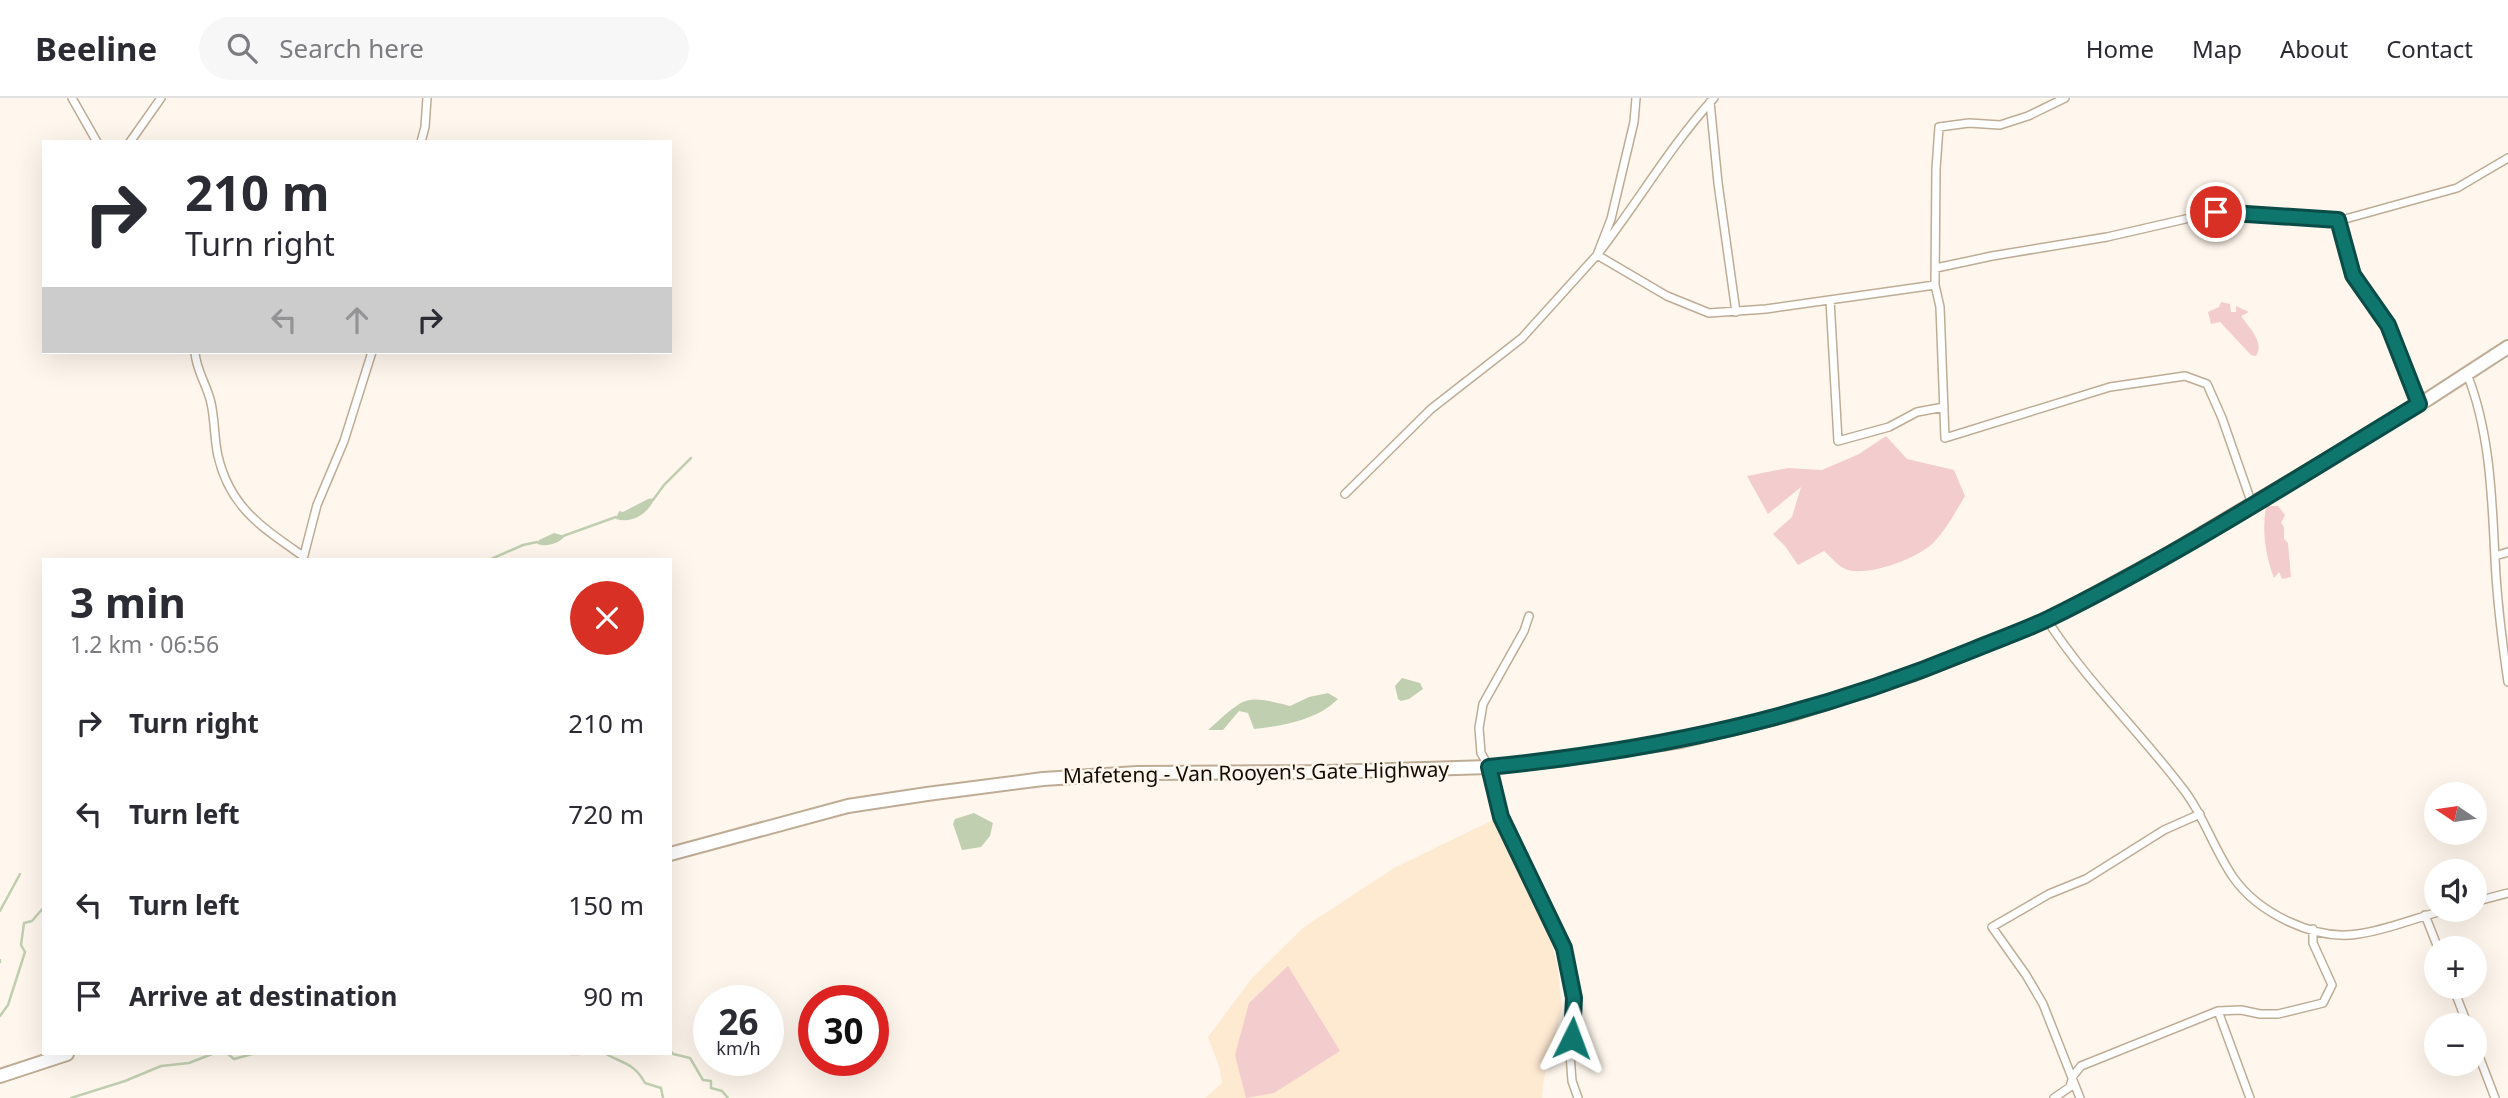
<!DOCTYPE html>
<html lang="en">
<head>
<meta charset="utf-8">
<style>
  :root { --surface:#fff; --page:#f7f7f7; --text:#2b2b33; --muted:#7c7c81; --line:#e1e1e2 }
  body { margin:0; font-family:"Noto Sans",sans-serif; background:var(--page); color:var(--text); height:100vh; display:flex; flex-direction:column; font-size:26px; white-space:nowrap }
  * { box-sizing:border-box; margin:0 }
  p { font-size:23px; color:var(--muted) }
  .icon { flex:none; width:38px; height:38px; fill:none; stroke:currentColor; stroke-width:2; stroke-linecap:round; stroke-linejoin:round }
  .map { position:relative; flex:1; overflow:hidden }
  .panel { position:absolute; left:42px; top:460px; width:630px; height:497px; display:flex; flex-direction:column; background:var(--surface); border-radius:0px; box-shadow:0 7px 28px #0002 }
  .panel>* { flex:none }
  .banner { position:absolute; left:42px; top:42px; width:630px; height:214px; border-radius:0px; box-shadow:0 7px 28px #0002; background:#fff; color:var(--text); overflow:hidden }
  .needle { width:46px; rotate:283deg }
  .controls { position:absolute; left:2424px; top:684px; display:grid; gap:14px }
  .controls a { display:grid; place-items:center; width:63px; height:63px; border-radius:50%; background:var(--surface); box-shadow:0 7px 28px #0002; font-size:35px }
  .speed { position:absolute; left:693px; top:887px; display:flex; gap:14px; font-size:35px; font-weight:700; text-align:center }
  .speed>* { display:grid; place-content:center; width:91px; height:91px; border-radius:50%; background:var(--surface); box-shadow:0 7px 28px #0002; line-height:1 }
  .speed small { font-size:18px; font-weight:400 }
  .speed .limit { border:10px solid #d22; background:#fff; color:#111 }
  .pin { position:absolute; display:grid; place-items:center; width:60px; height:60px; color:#fff; margin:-30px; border:4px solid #fff; border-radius:50%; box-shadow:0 2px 7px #0007 }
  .me { position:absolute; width:77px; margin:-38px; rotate:3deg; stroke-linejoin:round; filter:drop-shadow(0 0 5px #0008) }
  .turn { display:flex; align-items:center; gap:24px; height:147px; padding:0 28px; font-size:32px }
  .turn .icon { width:91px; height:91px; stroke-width:2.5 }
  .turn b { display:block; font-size:49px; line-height:60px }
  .lanes { display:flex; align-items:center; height:66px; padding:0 28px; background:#0003; justify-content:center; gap:35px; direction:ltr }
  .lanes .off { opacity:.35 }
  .round { display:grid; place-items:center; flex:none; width:74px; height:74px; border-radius:37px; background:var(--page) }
  .head { display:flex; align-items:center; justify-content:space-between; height:119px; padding:0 28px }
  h1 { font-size:42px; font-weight:700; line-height:52px }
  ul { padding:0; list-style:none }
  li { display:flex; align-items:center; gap:21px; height:91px; padding:0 28px }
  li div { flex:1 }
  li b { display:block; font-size:26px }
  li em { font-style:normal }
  header { display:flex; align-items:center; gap:42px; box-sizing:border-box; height:98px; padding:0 35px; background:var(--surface); border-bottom:2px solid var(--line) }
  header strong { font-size:33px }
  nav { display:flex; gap:38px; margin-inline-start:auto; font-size:24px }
  .search { width:490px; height:63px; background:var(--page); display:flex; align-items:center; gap:18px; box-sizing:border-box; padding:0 24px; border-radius:38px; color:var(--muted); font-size:26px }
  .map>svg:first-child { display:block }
</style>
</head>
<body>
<header>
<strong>Beeline</strong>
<div class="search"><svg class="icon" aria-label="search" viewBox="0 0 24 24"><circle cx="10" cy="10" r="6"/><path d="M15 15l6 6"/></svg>Search here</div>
<nav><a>Home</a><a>Map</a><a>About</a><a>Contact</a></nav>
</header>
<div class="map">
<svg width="2508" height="1000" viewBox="0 0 2508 1000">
  <rect width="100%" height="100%" fill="#fff7ed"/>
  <!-- built -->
  <path fill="#fee9d1" d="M1495,721L1551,844L1557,865L1562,910L1543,985L1542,1000H1205L1222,985L1220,971L1208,939L1252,880L1304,829L1394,770Z"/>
  <!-- green -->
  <path fill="#f3ccce" d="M2221,204L2230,206L2231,214H2236V208L2249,214L2241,218C2249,230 2265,244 2256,258L2251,257L2220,224L2211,226L2208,214L2219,209Z
    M1886,338L1907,361L1954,372L1965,398C1956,413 1947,430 1935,443C1920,460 1866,480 1845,471C1838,468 1830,458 1824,453L1798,467L1785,448L1773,436L1792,419L1801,389L1768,416L1747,378L1788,370L1822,372L1859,356Z
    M2266,408H2278L2285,417L2281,425L2284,429V441L2288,445L2291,479L2282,481L2279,474L2274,480C2265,456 2262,433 2266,408Z
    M1288,868L1340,953L1274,995L1246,1000L1235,957L1249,905Z"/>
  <!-- water -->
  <path fill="#c0cfb0" d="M655,400C648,415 634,426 616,421L619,413L623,414L648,401Z
    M554,435L565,438C559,446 546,449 537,446L539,442Z
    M1402,580L1420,585L1423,591L1409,601L1401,603L1398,601L1395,588Z
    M1328,595L1338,601C1317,622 1283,628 1254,631L1248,615L1239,613L1223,632H1208C1244,601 1242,595 1290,608L1309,599Z
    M974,715L993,725L990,738L981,749L962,752L953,726L955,721Z"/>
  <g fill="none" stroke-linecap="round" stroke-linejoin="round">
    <!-- stream -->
    <path stroke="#c0cfb0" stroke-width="2.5" d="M653,402L664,387L691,360
      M563,438L616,419
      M489,462L523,447L537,444
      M0,813L20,776
      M0,862V864
      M0,918L8,907L25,854L21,847L24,825L32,823L44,809
      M670,952L673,956L690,960L703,982L711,983V990L722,993L728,1000
      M228,956L234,961L252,956
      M571,956H579
      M606,956C624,966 634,965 645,985L661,990L663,1000
      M71,1000L125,983L161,968L189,965L212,956"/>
    <defs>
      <path id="street" d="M72,0L97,44
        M1714,0C1670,48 1637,106 1597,157L1667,198L1709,215L1766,211L1935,187
        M2065,0L2028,18L2000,27L1969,25L1939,29L1936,71L1935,187L1940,209L1945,340L2110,289L2185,278L2207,286L2222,320L2252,406
        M1710,4L1718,85L1736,214
        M130,44L161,0
        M421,44L425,29L427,0
        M2338,123L2353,177L2388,227L2419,306
        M1936,170L1992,158L2107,139L2216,114L2338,123L2457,90L2508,60
        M1830,202L1838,343L1889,329L1917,314L1944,309
        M195,254C196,273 207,286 211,305C215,322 214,341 218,358C230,410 263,430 303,458
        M2467,276C2490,333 2492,400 2495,461C2497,503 2502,543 2508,584
        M1345,396L1431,311L1522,240L1597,157L1611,121L1634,24L1636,0
        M2495,458L2508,454
        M303,461L317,407L344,343L372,254
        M1529,518L1524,533L1483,606L1479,630L1481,655L1489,669L1501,719L1564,850L1574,900L1570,956L1572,983L1578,1000
        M2047,522C2085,581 2137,631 2180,687C2203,715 2213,750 2233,779C2258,815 2315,843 2358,836C2388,832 2417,819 2446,812
        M2474,804L2508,795
        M2425,817L2438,850
        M2453,889L2468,928
        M2218,913L2250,1000
        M2474,945L2495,1000
        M2054,1000L2070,989L2073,978L2081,968L2218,913L2241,912L2260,916H2278L2323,905L2332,887L2313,845V831
        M2080,1000L2043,906L2026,877L1992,829L2049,796L2086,781L2164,732L2200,716"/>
      <path id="primary" d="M670,756L848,708L927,696L1043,681L1137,675L1327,674L1489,669L1558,662L1681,643L1796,615L1912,577L2047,522L2168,456L2252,406L2428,301L2508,249
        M0,978L67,956"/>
    </defs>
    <!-- street casing -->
    <use href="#street" stroke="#bfac95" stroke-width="10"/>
    <!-- primary casing -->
    <use href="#primary" stroke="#bfac95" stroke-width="16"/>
    <!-- street -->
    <use href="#street" stroke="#fff" stroke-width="7"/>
    <!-- primary -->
    <use href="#primary" stroke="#fff" stroke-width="12"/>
  </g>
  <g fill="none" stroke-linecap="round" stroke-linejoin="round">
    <defs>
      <path id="route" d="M1572,940L1574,900L1564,850L1501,719L1489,669C1660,652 1810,619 1970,553C1996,542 2023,533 2048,521C2176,458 2297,380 2419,306L2388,227L2353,177L2338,122L2216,114"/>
    </defs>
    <!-- route casing -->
    <use href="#route" stroke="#0a4d48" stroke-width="18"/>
    <!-- route -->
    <use href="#route" stroke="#0f766e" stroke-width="12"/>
  </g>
  <g text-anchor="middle" stroke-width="5" stroke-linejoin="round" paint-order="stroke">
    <!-- street labels -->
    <g font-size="21" fill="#120c05" stroke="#fff7ed">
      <text transform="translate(1256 675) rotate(-1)" y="7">Mafeteng - Van Rooyen's Gate Highway</text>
    </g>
  </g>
</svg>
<div class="controls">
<a><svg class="needle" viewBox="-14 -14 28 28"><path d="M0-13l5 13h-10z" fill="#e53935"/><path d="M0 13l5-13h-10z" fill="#7c7c81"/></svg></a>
<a><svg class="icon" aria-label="sound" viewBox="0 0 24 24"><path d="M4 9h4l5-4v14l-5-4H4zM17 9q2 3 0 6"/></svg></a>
<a>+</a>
<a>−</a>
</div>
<div class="speed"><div>26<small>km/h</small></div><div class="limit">30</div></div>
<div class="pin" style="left:2216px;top:114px;background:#d93025"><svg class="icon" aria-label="arrive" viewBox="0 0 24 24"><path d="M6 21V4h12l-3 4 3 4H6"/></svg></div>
<svg class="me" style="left:1572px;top:940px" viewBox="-20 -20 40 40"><path d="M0-17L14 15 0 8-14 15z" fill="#0f766e" stroke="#fff" stroke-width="4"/></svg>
<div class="banner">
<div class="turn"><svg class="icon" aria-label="right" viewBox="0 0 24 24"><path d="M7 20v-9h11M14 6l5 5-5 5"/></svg><div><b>210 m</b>Turn right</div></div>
<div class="lanes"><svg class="icon off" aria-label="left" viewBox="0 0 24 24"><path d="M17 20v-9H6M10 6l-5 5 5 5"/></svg><svg class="icon off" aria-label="ahead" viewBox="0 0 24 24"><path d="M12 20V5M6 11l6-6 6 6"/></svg><svg class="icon" aria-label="right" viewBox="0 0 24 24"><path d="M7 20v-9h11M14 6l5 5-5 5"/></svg></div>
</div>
<section class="panel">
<div class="head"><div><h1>3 min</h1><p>1.2 km · 06:56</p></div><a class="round" style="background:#d93025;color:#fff"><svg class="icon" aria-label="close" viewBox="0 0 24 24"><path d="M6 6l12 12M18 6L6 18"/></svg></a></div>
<ul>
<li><svg class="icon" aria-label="right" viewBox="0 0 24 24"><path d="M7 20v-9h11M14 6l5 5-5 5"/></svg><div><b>Turn right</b></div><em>210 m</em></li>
<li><svg class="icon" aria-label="left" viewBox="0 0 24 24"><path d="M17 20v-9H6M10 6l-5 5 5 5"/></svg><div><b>Turn left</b></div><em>720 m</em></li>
<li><svg class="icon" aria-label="left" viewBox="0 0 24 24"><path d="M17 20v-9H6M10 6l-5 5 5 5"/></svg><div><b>Turn left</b></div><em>150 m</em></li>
<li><svg class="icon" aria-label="arrive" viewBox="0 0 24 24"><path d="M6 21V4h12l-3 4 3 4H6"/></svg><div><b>Arrive at destination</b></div><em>90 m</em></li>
</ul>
</section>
</div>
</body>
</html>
